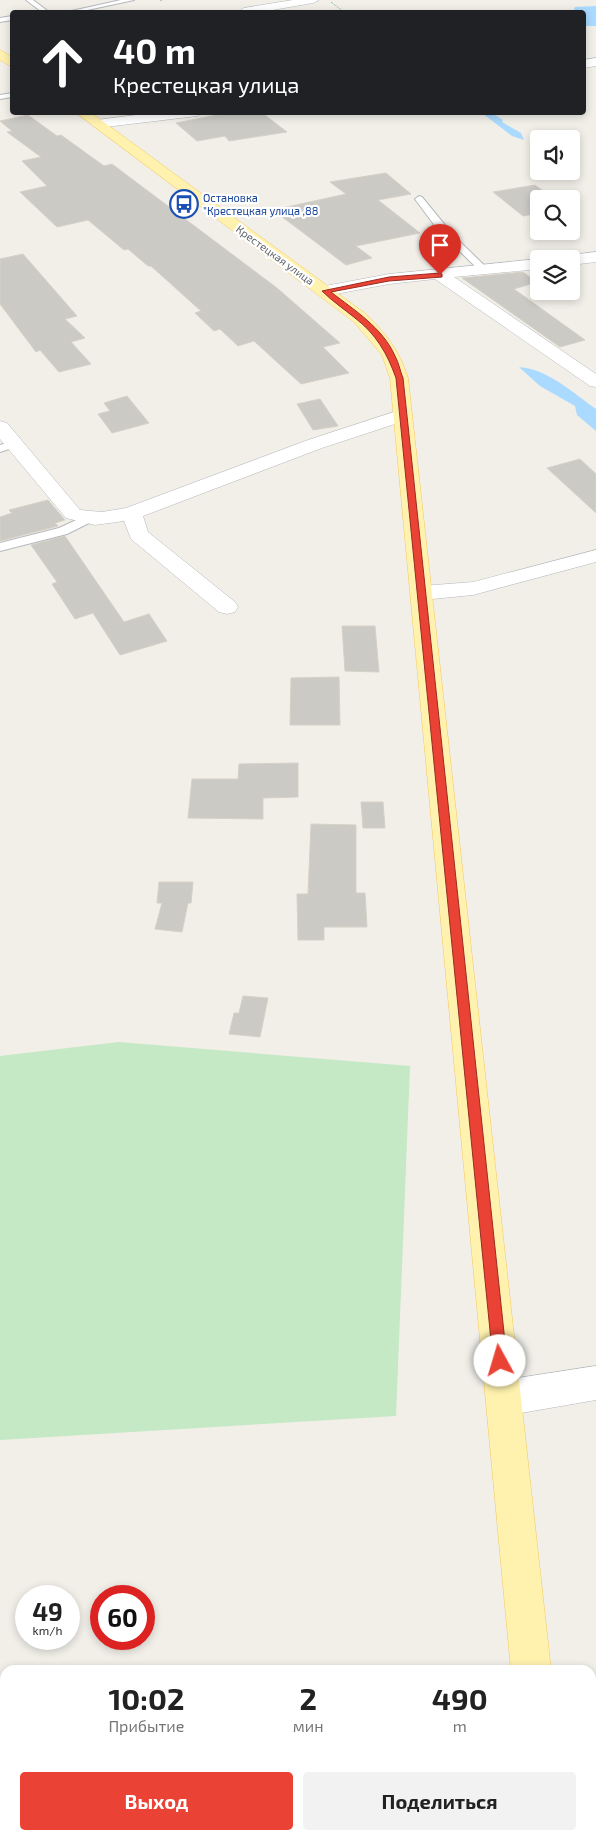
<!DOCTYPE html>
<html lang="ru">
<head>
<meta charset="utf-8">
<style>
  :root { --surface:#fff; --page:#f2f2f2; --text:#222; --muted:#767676; --accent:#ea4335 }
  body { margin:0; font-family:"Exo 2",sans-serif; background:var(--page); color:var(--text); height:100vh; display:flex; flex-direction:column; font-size:19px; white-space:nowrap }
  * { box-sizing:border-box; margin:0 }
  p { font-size:16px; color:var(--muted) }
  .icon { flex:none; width:28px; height:28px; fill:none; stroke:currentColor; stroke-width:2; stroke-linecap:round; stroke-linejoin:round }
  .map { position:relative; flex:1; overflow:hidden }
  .details { position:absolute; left:0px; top:1665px; width:596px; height:175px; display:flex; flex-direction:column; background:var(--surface); border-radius:15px 15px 0 0; box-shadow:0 2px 8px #0003 }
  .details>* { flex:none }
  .banner { position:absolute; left:10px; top:10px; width:576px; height:105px; border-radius:5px; box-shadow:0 2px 8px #0003; background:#202124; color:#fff; overflow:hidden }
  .buttons { position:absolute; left:530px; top:130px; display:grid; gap:10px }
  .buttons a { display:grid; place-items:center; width:50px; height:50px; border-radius:5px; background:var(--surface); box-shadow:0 2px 8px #0003; font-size:25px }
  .speed { position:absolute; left:15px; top:1585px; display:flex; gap:10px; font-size:25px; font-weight:700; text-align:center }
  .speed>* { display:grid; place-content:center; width:65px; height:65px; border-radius:50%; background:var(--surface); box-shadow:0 2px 8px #0003; line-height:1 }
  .speed small { font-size:12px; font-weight:400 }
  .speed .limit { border:8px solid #d22; background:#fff; color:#111 }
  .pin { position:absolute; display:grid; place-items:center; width:42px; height:42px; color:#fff; margin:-51px -21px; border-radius:50% 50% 50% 0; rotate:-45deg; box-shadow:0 0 5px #0007 }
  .pin .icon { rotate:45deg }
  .me { position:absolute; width:55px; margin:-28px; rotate:354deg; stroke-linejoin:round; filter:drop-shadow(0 0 4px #0008) }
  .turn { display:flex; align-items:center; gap:18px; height:105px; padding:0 20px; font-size:22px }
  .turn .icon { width:65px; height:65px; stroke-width:2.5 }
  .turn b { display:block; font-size:35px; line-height:42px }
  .eta { display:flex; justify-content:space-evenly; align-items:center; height:85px; text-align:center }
  .eta b { font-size:30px; font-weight:700; line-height:35px }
  .button { display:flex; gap:10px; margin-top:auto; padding:10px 20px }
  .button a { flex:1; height:58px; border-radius:5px; background:var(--accent); color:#fff; font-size:20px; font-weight:700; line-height:58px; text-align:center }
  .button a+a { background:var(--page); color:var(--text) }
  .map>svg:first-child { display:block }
</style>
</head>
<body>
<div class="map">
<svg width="596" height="1840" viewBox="0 0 596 1840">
  <rect width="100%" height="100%" fill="#f1efe8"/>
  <!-- green -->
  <path fill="#c5e8c5" d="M119,1042L410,1066L396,1416L0,1440V1056Z"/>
  <!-- water -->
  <path fill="#aadaff" d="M596,6V26H584V12H573L575,7Z
    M482,113H492L503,120L502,122L521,133L524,140L512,136Z
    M519,367C548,369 573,393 596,409V431L577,415L575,406L540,386Z"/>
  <!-- building -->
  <path fill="#cccac5" stroke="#d6d1c6" d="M232,112H261L287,132L229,141L225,136L197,141L176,123Z
    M28,115L57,136L61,135L104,166L112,164L277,288L340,343L323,347L349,373L301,384L254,341L238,346L220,329L214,331L195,313L201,311L151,266H148L128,249L124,250L88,220L57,227L20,192L47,186L22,161L41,157L7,132L12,131L0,121Z
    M386,173L411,194L378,200L420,233L356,246L372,258L346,265L273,210L346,194L330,182Z
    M535,185L554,199H539V213L523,216L493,192Z
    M23,254L77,316L65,319L85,338L71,342L91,364L59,372L40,350L36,352L0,304V259Z
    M523,272L537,282L514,289L585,340L560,347L462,278Z
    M127,396L149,423L112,433L98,414L110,411L104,403Z
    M320,399L338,426L313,430L297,404Z
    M580,459L596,474V513L547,468Z
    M48,500L65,520L55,523L58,526L0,541V517L12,513L9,510Z
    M65,536L124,622L149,614L167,641L120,655L93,613L75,619L52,584L57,582L31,545Z
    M342,626H375L379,672L345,671Z
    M339,677L340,725H290L291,678Z
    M298,763V797L263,798V819L188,818L192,779H238L239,764Z
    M361,802H383L385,828H363Z
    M311,824L356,825V893H365L367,927H324V940H298L297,894H308Z
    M159,882H193L191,903H188L182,932L155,929L162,903H157Z
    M243,996L268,998L260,1037L229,1034L234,1013H239Z"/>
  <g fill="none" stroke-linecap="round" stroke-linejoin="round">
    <defs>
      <path id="service" d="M26,0H33L49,12H42Z
        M121,0H134L78,12H67Z
        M12,16V20L0,22V18Z
        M12,93V97L0,99V95Z
        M419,196L422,197L453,235L487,268V272H481L438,230L415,199Z
        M14,441L20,444L18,446L0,452V445Z
        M87,515L91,516L93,519L91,522L67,534L0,551V543L59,528Z"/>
      <path id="minor" d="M596,58V66L584,68V60Z
        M159,112H203L197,116L97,128L90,124L97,120Z
        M596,252V262L571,265V259H564L571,255Z
        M539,259V269L454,277L596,374V387L590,386L435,279L389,284L325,296L319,295L317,291L319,287L325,286L389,274Z
        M403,409L410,411L412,415L410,419L322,448L143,516L148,532L235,602L238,607L235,612L227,614L219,612L131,539L124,521L95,525L66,518L0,439V421L7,423L80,510L102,512L126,508L308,440Z
        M596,550V562L473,595L422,600L414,598L411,593L414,588L422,586L473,582Z
        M596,1366V1400L504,1416L491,1410L486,1398L491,1386L504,1380Z
        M596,1772V1814L591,1816V1774Z"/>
      <path id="secondary" d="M293,0H319L313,3L261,12H238L244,8Z"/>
      <path id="primary" d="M0,50L12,57V67L0,60Z
        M75,112H90L366,314C388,337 398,348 408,378L551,1670H511L390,378L382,355L354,322Z
        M525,1835H569L570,1840H526Z"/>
    </defs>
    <!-- service casing -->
    <use href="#service" stroke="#b5b8bc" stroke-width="2"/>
    <!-- minor casing -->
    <use href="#minor" stroke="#b5b8bc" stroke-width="1"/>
    <!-- secondary casing -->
    <use href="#secondary" stroke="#b6babf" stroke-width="1"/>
    <!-- primary casing -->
    <use href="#primary" stroke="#f2c960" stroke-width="1"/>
    <!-- path -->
    <path stroke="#9cc7a9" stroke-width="1" stroke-dasharray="2.5 1" stroke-linecap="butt" d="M160,0L162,1
      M331,2L344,12"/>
    <!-- service -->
    <use href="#service" fill="#fff" fill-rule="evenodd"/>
    <!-- minor -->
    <use href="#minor" fill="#fff" fill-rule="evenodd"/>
    <!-- secondary -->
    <use href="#secondary" fill="#fff" fill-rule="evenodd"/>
    <!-- primary -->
    <use href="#primary" fill="#fff2af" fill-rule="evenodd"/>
  </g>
  <!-- route -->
  <path fill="#ea4335" stroke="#982c22" d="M440,273L442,274V277L389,281L331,292C354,310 383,328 395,356C399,363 400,371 403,378L507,1361L505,1366L500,1368L495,1366L493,1361L396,378C387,353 376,334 355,318C344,309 332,301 322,291L389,277Z"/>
  <!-- icons -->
  <defs>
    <symbol id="bus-ring" viewBox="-11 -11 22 22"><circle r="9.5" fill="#fff" stroke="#1a4fb4" stroke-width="1.5"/><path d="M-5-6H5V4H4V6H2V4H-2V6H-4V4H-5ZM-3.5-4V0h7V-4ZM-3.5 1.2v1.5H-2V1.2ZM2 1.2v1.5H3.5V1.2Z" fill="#1a4fb4"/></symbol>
  </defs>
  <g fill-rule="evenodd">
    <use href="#bus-ring" x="168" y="188" width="32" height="32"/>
  </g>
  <g text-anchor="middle" stroke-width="4.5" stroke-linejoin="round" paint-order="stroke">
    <!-- far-transit labels -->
    <g font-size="11" fill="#164399" stroke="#fff" text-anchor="start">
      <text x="203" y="202">Остановка<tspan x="203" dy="13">"Крестецкая улица ,88</tspan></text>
    </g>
    <!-- far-street labels -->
    <g font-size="11" fill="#5f6368" stroke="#fff">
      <text transform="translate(275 255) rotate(36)" y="4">Крестецкая улица</text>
    </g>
  </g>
</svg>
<div class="buttons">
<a><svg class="icon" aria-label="sound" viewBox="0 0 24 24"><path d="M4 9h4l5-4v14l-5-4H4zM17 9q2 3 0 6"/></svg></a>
<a><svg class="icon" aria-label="search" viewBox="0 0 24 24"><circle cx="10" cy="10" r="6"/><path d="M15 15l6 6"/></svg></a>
<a><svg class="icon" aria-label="layers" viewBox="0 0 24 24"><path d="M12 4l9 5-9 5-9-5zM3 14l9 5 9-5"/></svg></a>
</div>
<div class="speed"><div>49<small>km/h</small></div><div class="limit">60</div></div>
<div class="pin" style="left:440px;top:275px;background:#d93025"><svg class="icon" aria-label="arrive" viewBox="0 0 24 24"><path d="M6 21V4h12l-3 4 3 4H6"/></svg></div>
<svg class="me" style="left:500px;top:1361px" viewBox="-20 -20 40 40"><circle r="19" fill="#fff"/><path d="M0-13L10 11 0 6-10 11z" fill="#ea4335"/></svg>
<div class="banner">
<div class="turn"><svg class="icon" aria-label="ahead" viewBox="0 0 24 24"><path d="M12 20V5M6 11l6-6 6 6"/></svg><div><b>40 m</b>Крестецкая улица</div></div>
</div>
<section class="details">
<div class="eta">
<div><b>10:02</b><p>Прибытие</p></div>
<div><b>2</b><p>мин</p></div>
<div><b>490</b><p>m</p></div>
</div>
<div class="button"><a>Выход</a><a>Поделиться</a></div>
</section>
</div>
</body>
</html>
